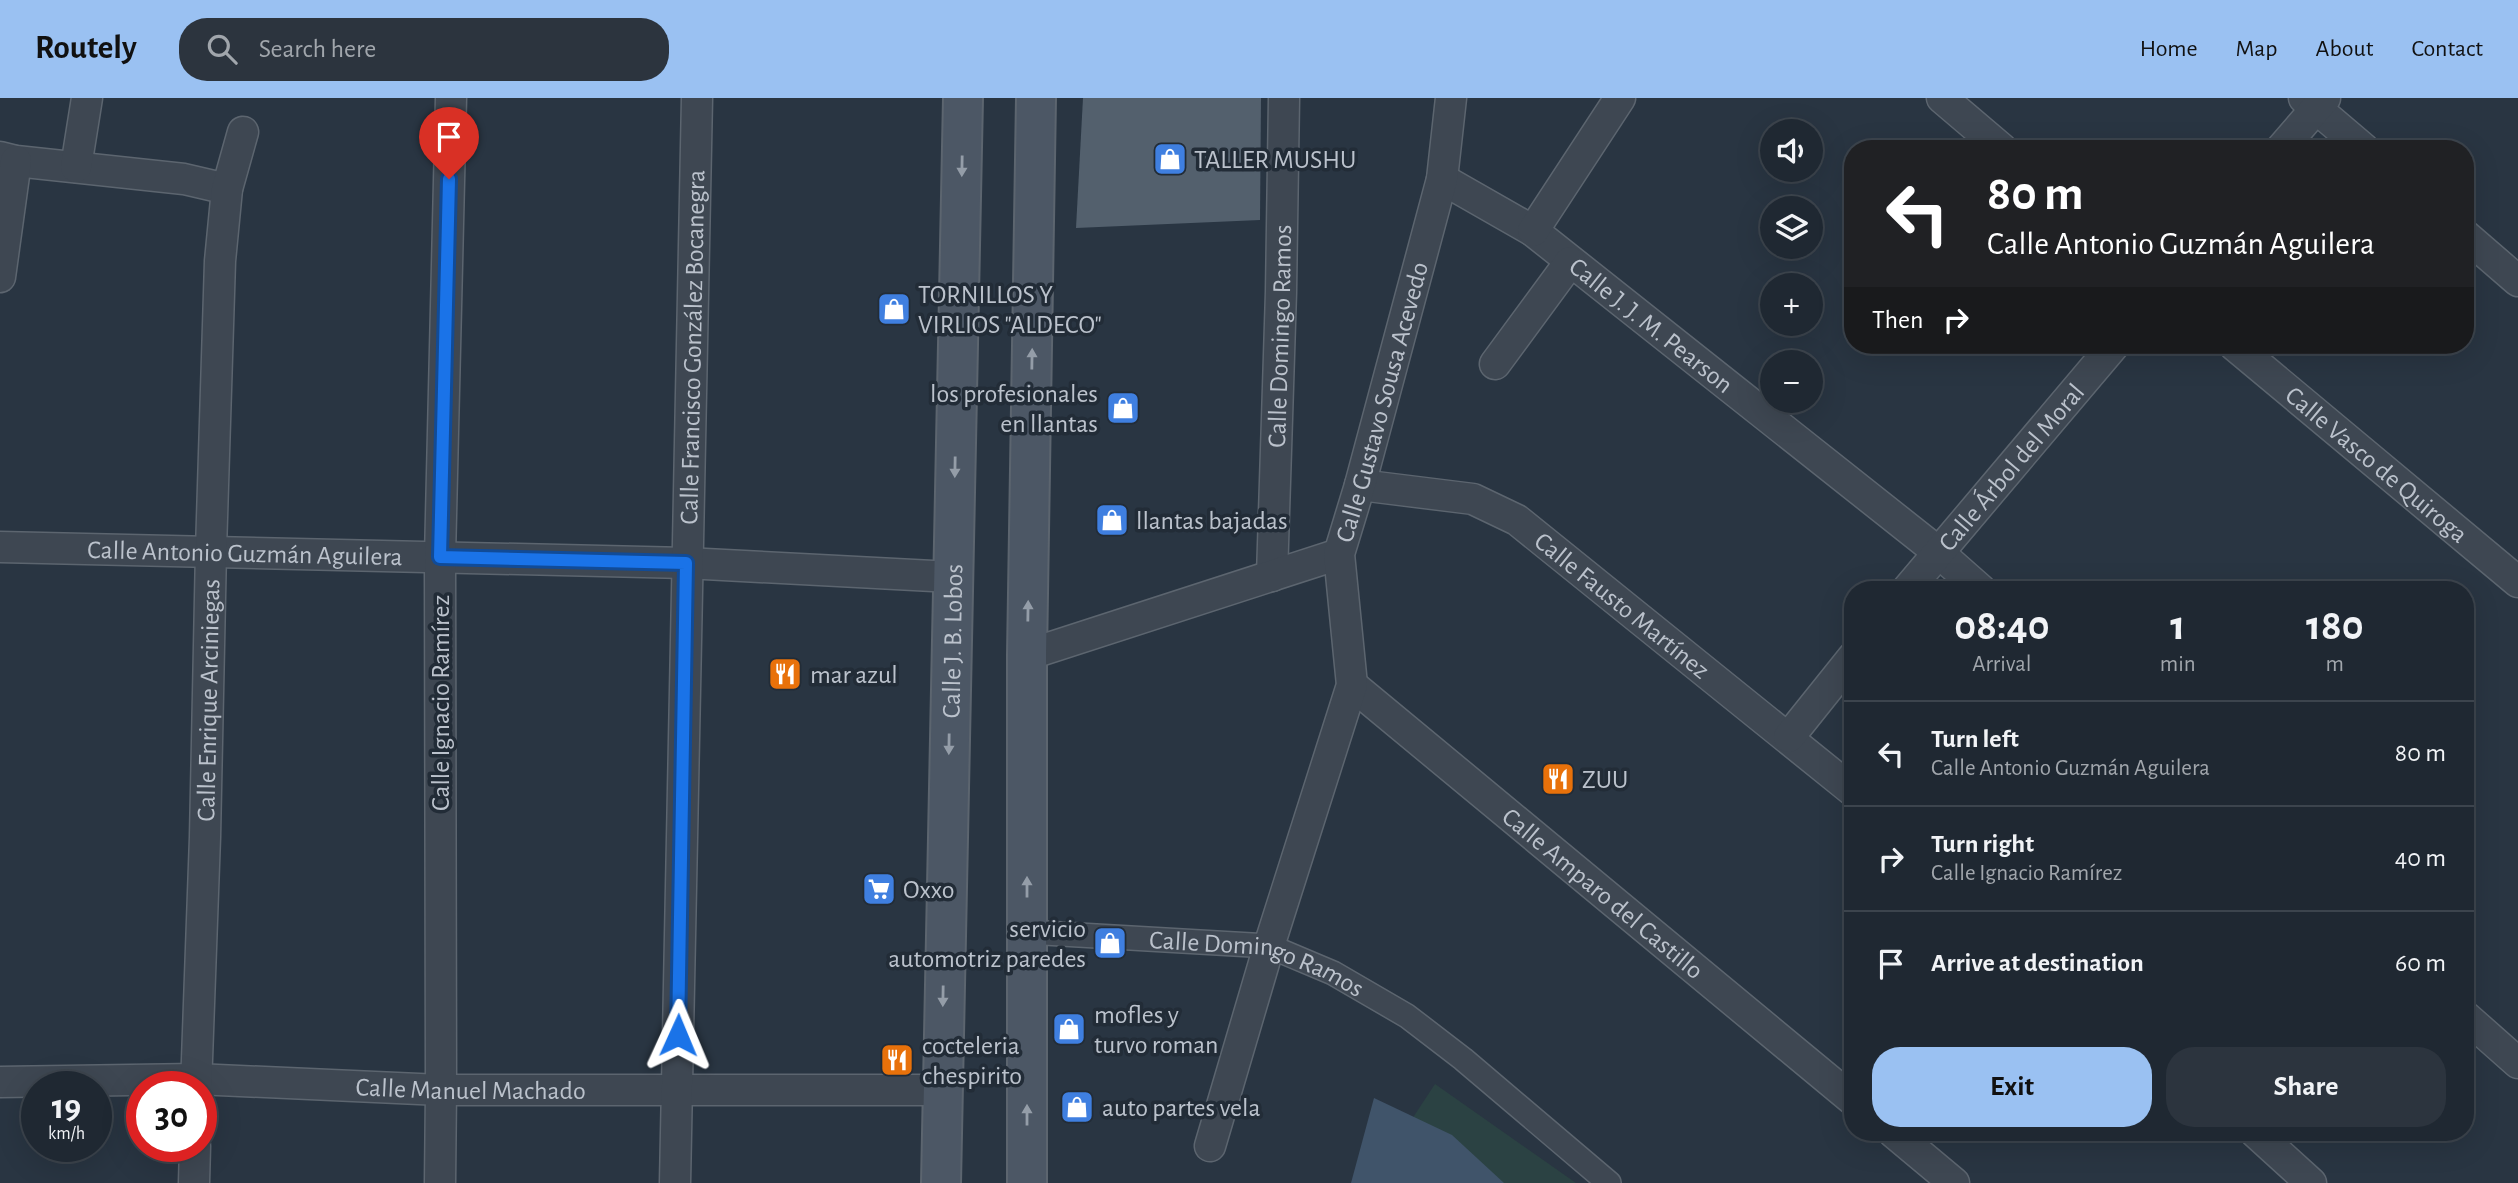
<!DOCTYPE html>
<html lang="en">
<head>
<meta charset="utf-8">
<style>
  :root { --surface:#1f2832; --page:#2c343e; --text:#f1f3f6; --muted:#a1a6ac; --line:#3c444d; --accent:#9ac1f2 }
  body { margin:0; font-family:"Alegreya Sans",sans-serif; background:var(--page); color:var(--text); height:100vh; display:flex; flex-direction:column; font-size:26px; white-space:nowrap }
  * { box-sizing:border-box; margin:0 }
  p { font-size:23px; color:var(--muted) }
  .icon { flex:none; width:38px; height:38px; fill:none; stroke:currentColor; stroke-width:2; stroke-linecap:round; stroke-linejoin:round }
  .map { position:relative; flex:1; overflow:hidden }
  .drawer { position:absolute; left:1844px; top:483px; width:630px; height:560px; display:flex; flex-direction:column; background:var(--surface); border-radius:28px; box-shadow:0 7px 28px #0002,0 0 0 2px var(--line) }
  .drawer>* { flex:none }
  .top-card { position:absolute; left:1844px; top:42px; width:630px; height:214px; border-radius:28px; box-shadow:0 7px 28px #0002,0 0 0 2px var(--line); background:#202124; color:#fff; overflow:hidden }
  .buttons { position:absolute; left:1760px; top:21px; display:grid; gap:14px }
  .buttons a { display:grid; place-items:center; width:63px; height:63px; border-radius:50%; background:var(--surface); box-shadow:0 7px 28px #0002,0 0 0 2px var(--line); font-size:35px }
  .speed { position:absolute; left:21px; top:973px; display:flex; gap:14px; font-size:35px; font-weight:700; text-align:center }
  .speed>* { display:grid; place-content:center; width:91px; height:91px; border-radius:50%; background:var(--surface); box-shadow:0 7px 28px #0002,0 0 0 2px var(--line); line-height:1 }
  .speed small { font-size:18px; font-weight:400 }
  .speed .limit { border:10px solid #d22; background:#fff; color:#111 }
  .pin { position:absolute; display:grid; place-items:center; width:60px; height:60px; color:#fff; margin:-72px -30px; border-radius:50% 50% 50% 0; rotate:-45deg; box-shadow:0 0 7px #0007 }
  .pin .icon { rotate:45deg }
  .me { position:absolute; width:77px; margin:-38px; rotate:1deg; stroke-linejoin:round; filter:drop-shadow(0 0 5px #0008) }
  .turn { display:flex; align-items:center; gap:24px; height:147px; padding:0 28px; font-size:32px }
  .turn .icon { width:91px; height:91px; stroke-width:2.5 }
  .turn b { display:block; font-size:49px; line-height:60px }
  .then { display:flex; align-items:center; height:66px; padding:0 28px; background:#0003; gap:14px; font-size:26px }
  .eta { display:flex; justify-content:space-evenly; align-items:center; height:119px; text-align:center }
  .eta b { font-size:42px; font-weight:600; line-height:49px }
  .primary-button { display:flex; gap:14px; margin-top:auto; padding:14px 28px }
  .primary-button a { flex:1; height:80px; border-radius:28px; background:var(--accent); color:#111; font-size:28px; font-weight:600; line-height:80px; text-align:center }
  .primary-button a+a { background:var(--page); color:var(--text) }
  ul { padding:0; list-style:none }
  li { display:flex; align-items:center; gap:21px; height:105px; padding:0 28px; border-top:2px solid var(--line) }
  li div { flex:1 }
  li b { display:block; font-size:26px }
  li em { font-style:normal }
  header { display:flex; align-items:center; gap:42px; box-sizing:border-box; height:98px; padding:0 35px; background:var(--accent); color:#111 }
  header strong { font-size:33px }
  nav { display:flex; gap:38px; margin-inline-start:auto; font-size:24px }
  .search { width:490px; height:63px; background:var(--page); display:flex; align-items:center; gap:18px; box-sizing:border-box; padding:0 24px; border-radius:28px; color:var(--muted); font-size:26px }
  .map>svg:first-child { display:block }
</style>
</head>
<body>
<header>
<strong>Routely</strong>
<div class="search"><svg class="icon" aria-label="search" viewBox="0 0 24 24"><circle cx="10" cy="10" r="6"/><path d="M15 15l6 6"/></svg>Search here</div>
<nav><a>Home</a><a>Map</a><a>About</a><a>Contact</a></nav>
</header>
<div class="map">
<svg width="2518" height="1085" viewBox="0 0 2518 1085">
  <rect width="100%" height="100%" fill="#293542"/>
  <!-- green -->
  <path fill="#2b4243" d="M1435,986L1576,1085H1370Z"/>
  <!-- water -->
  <path fill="#40546a" d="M1374,1000L1452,1037L1504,1085H1351Z"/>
  <!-- building -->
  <path fill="#53606d" d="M1083,0H1261L1260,122L1076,130Z"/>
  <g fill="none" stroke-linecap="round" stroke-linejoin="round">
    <defs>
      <g id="pedestrian">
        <path id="s1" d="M1027,834L1269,848L1333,875L1407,918L1463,961L1609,1085"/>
      </g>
      <g id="minor">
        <path d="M1942,0L2002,51"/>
        <path d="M2304,0L2364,51"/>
        <path d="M2281,51L2325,0"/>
        <path d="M0,59L16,63L184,81L227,91"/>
        <path d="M76,69L87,0"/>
        <path id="s2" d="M1442,81L1533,133L1938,454L1981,492"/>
        <path d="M1533,133L1620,0"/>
        <path d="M2466,138L2518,183"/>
        <path d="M0,179L16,63"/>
        <path id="s3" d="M2234,247L2518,484"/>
        <path d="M1495,266L1570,164"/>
        <path id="s4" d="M1360,387L1473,401L1517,422L1853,693"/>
        <path id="s5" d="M0,449L686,465L952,479"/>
        <path id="s6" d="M1272,478L1281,194L1284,0"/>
        <path id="s7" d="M1907,492L2114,247"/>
        <path d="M1027,557L1339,456"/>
        <path id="s8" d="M1352,587L1853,1002"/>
        <path d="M1789,639L1853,559"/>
        <path d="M2466,919L2518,965"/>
        <path id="s9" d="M0,984L196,981L441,992H941"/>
        <path id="s10" d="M196,989L205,739L211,452L220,163L227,91L243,34"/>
        <path d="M1893,1034L1954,1085"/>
        <path d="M2255,1034L2311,1085"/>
        <path id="s11" d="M1210,1048L1269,848L1352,587L1339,456L1360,387L1442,81L1451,0"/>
        <path d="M194,1085L195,1048"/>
        <path d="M440,1085L441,992L440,459L451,0"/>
        <path id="s12" d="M675,1085L697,0"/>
      </g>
      <g id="secondary">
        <path id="s13" d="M941,1085L963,0"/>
        <path d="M1027,1085V557L1036,0"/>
      </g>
    </defs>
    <!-- pedestrian casing -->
    <use href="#pedestrian" stroke="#5c656f" stroke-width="26"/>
    <!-- minor casing -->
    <use href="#minor" stroke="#5c656f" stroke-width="33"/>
    <!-- secondary casing -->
    <use href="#secondary" stroke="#5c656f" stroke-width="42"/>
    <!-- pedestrian -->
    <use href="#pedestrian" stroke="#3e4752" stroke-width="23"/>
    <!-- minor -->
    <use href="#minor" stroke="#3e4752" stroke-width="30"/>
    <!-- secondary -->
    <use href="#secondary" stroke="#4c5765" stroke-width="38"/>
  </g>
  <!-- one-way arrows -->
  <defs><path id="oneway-solid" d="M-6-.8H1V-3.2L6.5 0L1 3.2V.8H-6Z" transform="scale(1.75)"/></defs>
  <g fill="#949da8">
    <use href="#oneway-solid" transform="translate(962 68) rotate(91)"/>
    <use href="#oneway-solid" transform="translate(1032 261) rotate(-89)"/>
    <use href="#oneway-solid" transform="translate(955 369) rotate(91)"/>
    <use href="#oneway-solid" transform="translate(1028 513) rotate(-89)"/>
    <use href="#oneway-solid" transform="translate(949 646) rotate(91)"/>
    <use href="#oneway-solid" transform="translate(1027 789) rotate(-90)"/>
    <use href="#oneway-solid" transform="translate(943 898) rotate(91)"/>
    <use href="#oneway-solid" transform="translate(1027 1017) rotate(-90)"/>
  </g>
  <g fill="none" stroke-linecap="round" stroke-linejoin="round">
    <defs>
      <path id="route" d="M449,81L440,459L686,465L678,937"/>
    </defs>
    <!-- route casing -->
    <use href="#route" stroke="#114b97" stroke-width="18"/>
    <!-- route -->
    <use href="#route" stroke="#1a73e8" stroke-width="12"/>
  </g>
  <!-- icons -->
  <defs>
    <symbol id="shop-square" viewBox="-11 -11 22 22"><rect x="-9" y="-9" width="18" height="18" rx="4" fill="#3f7fe0" stroke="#222c37"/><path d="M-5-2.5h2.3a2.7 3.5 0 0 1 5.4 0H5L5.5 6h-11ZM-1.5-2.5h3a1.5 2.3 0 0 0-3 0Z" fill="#fff"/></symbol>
    <symbol id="restaurant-square" viewBox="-11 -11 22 22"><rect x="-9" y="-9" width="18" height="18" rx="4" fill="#e8710a" stroke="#222c37"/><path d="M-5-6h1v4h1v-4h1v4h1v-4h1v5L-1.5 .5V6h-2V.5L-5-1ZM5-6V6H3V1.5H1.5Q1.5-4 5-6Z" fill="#fff"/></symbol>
    <symbol id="supermarket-square" viewBox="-11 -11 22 22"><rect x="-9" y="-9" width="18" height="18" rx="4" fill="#3f7fe0" stroke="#222c37"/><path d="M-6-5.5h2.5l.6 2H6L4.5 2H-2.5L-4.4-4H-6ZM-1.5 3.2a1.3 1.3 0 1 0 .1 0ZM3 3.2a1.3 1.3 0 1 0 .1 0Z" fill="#fff"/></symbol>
  </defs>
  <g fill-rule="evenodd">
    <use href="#shop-square" x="1151" y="42" width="38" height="38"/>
    <use href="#shop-square" x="875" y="192" width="38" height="38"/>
    <use href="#shop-square" x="1104" y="291" width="38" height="38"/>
    <use href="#shop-square" x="1093" y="403" width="38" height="38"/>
    <use href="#restaurant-square" x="766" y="557" width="38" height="38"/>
    <use href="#restaurant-square" x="1539" y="662" width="38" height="38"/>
    <use href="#supermarket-square" x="860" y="772" width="38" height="38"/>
    <use href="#shop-square" x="1091" y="826" width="38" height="38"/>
    <use href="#shop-square" x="1050" y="912" width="38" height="38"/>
    <use href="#restaurant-square" x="878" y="943" width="38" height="38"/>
    <use href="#shop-square" x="1058" y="990" width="38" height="38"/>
  </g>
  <g text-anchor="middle" stroke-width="7" stroke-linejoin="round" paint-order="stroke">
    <!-- poi labels -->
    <g font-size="26" fill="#bbc2cc" stroke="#222c37" text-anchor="start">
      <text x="1194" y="70">TALLER MUSHU</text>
      <text x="918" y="205">TORNILLOS Y<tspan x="918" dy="30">VIRLIOS "ALDECO"</tspan></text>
      <text x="1098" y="304" text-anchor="end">los profesionales<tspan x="1098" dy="30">en llantas</tspan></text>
      <text x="1136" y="431">llantas bajadas</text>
      <text x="810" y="585">mar azul</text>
      <text x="1582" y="690">ZUU</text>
      <text x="903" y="800">Oxxo</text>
      <text x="1086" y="839" text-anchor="end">servicio<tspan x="1086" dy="30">automotriz paredes</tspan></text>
      <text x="1094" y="925">mofles y<tspan x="1094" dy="30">turvo roman</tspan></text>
      <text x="922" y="956">cocteleria<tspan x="922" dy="30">chespirito</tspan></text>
      <text x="1102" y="1018">auto partes vela</text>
    </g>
    <!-- street labels -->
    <g font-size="26" fill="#bbc2cc" stroke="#222c37">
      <text dy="9" stroke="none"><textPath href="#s2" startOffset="256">Calle J. J. M. Pearson</textPath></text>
      <text dy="9" stroke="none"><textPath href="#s6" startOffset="240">Calle Domingo Ramos</textPath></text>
      <text dy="9" stroke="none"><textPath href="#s12" startOffset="836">Calle Francisco González Bocanegra</textPath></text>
      <text dy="9" stroke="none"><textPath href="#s11" startOffset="772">Calle Gustavo Sousa Acevedo</textPath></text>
      <text dy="9" stroke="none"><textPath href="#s3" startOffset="186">Calle Vasco de Quiroga</textPath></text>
      <text dy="9" stroke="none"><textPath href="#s7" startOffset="161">Calle Árbol del Moral</textPath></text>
      <text dy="9" stroke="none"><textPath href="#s5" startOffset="245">Calle Antonio Guzmán Aguilera</textPath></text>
      <text dy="9" stroke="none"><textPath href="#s4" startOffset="298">Calle Fausto Martínez</textPath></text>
      <text dy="9" stroke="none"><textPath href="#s13" startOffset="542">Calle J. B. Lobos</textPath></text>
      <text dy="9" stroke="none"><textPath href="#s10" startOffset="387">Calle Enrique Arciniegas</textPath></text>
      <text transform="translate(440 605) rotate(-90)" y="9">Calle Ignacio Ramírez</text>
      <text dy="9" stroke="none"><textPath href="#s8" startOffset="326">Calle Amparo del Castillo</textPath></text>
      <text dy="9" stroke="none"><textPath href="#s1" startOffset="234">Calle Domingo Ramos</textPath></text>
      <text dy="9" stroke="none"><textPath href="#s9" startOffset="471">Calle Manuel Machado</textPath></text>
    </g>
  </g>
</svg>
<div class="buttons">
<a><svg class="icon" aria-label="sound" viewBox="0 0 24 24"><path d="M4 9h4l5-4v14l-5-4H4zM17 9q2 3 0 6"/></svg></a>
<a><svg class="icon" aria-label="layers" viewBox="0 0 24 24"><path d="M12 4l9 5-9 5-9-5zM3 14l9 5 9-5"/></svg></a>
<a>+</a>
<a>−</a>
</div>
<div class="speed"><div>19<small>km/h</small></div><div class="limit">30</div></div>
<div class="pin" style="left:449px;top:81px;background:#d93025"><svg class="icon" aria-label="arrive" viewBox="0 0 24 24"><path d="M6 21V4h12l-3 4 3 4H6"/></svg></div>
<svg class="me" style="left:678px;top:937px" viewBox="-20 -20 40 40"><path d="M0-17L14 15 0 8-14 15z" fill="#1a73e8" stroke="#fff" stroke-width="4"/></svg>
<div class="top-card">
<div class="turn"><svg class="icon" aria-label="left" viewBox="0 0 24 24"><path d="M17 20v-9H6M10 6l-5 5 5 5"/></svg><div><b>80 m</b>Calle Antonio Guzmán Aguilera</div></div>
<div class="then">Then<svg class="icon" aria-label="right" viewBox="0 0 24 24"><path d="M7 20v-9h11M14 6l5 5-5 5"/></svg></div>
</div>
<section class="drawer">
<div class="eta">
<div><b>08:40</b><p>Arrival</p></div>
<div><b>1</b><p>min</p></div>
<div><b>180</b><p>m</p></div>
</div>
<ul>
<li><svg class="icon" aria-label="left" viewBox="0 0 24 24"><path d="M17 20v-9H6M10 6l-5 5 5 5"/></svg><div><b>Turn left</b><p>Calle Antonio Guzmán Aguilera</p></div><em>80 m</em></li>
<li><svg class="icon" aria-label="right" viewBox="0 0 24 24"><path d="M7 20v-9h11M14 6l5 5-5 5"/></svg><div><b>Turn right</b><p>Calle Ignacio Ramírez</p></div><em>40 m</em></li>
<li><svg class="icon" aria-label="arrive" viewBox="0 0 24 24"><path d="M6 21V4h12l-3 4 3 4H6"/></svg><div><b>Arrive at destination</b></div><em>60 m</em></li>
</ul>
<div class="primary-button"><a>Exit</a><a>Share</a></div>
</section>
</div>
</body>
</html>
